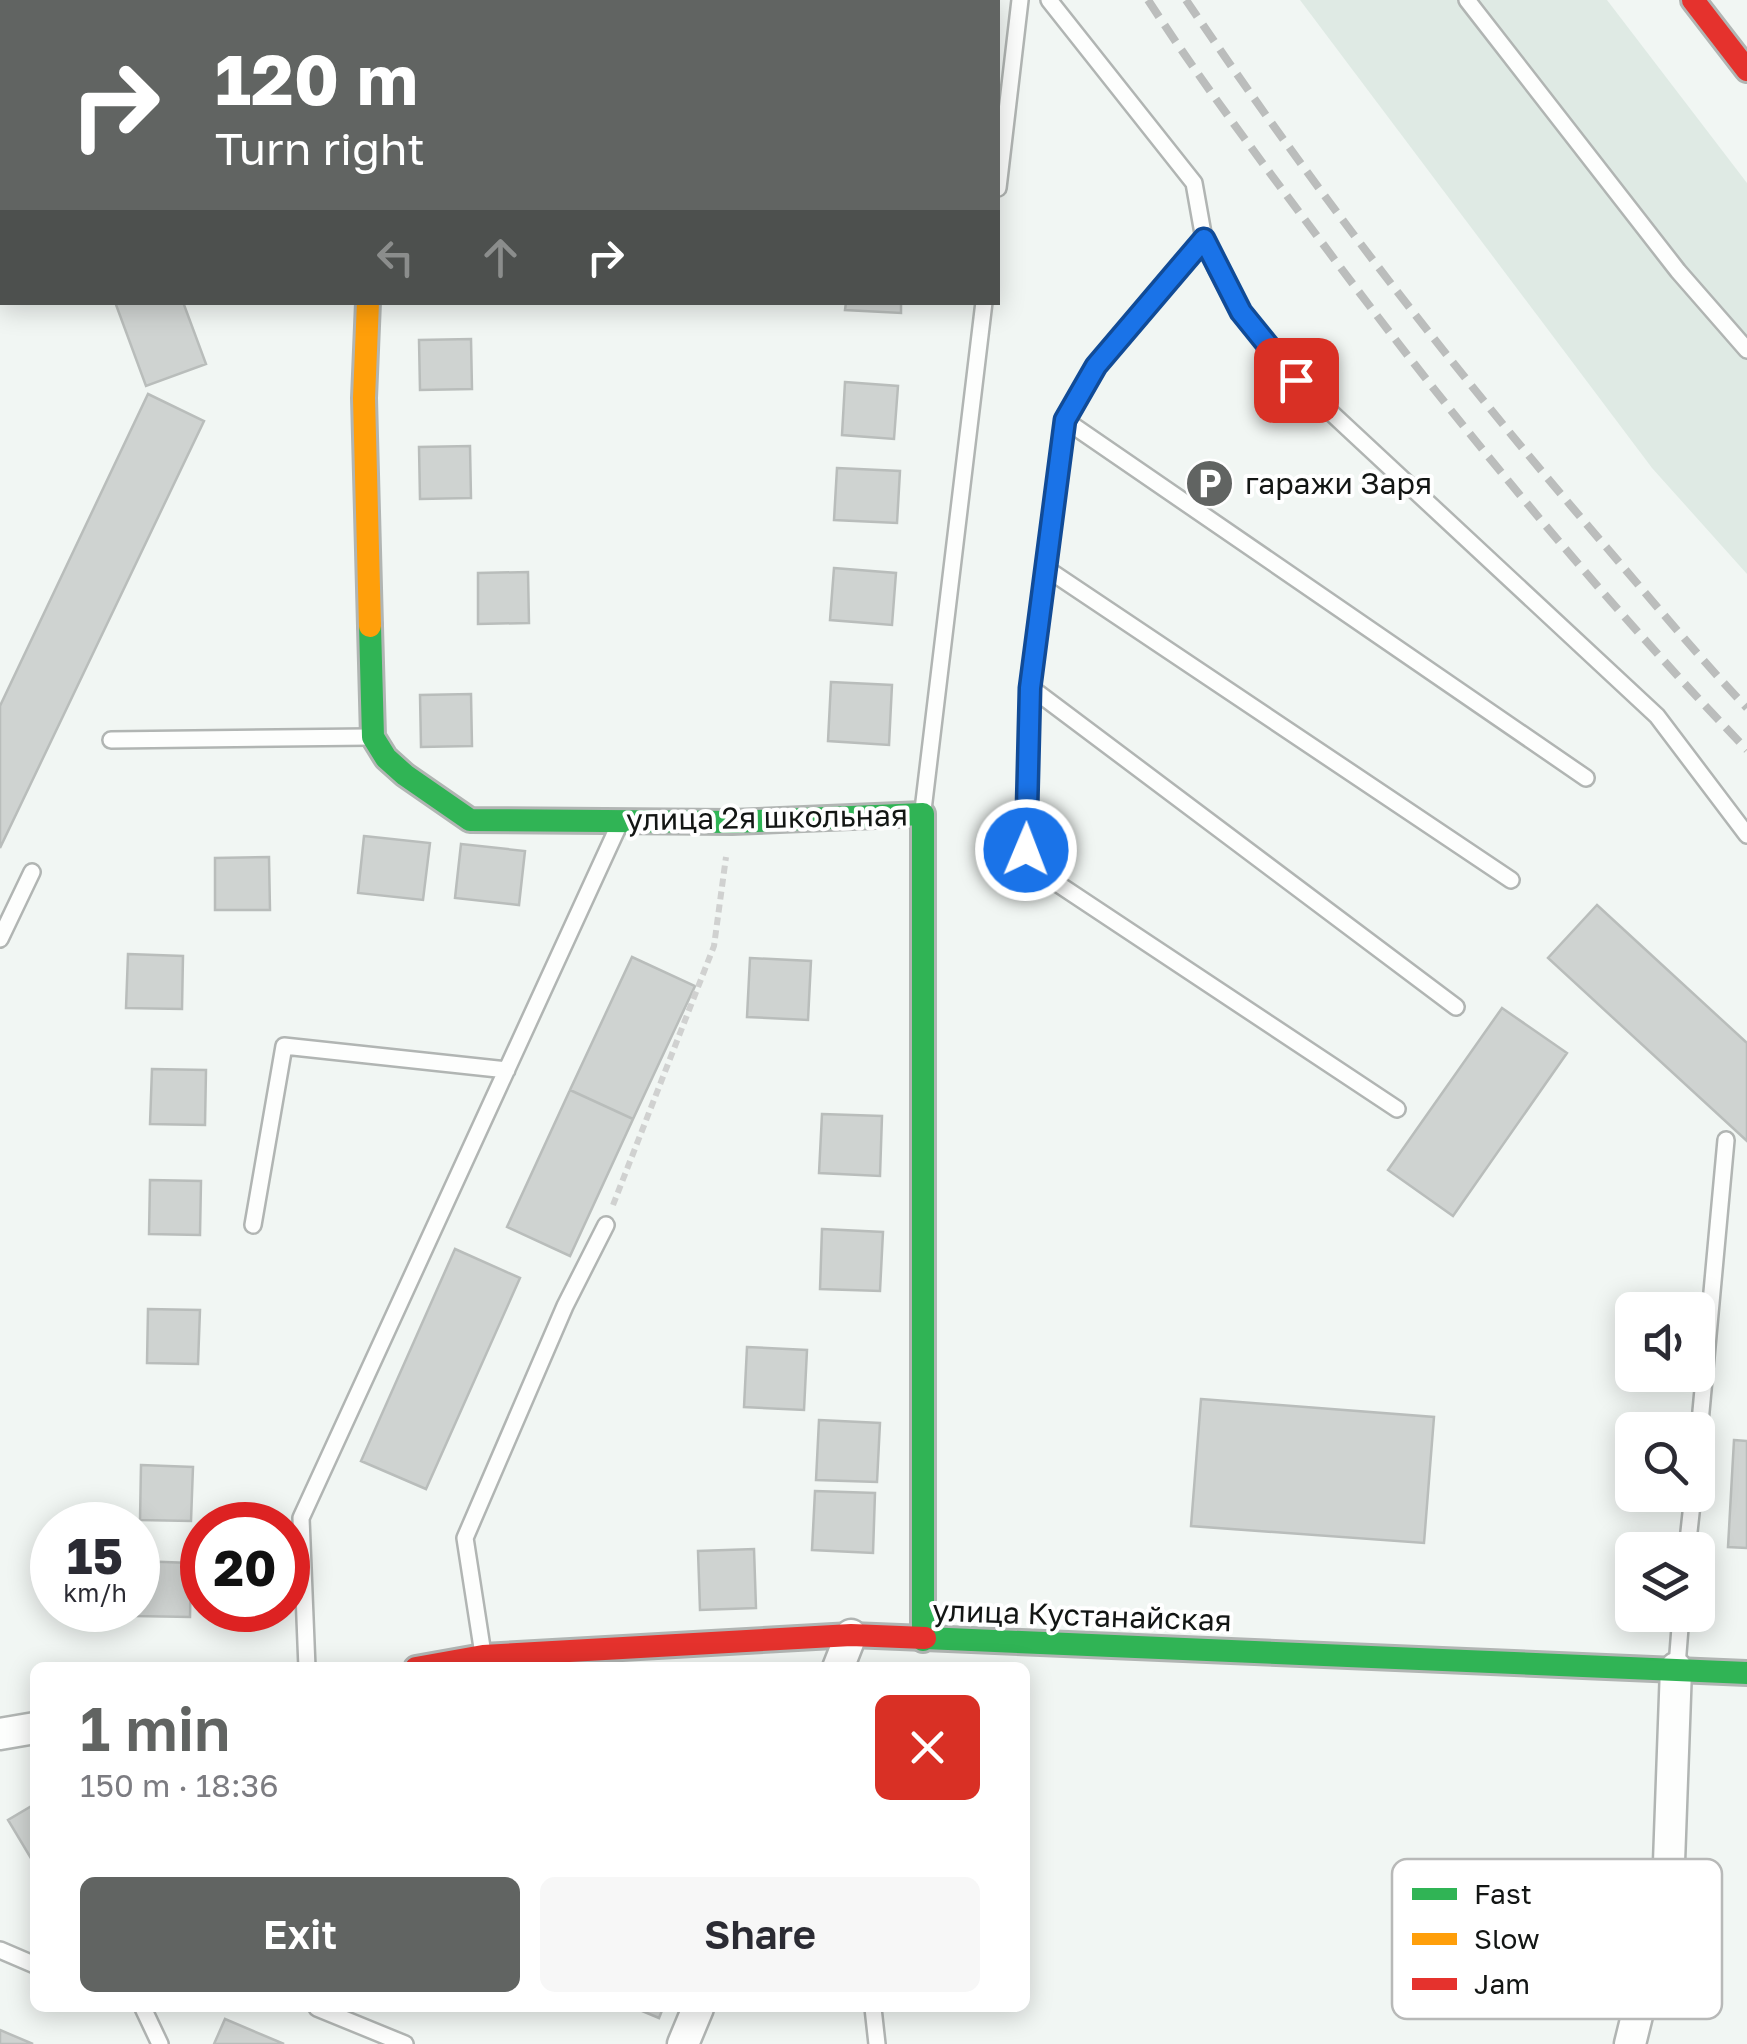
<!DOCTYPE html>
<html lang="en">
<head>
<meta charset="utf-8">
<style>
  :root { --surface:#fff; --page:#f7f7f7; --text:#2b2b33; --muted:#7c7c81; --accent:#616462 }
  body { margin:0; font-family:"Golos Text",sans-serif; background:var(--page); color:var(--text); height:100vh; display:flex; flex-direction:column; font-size:38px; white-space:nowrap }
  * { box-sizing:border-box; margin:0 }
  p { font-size:32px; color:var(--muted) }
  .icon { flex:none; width:55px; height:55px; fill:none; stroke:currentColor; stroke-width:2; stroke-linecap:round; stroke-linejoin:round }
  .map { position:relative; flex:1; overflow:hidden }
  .side { position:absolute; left:30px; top:1662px; width:1000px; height:350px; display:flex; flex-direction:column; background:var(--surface); border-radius:15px; box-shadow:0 5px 25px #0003 }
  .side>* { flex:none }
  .top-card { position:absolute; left:0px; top:0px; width:1000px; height:305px; box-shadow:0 5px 25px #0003; background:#616462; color:#fff; overflow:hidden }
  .controls { position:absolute; left:1615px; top:1292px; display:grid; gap:20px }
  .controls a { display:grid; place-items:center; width:100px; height:100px; border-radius:15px; background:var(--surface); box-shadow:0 5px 25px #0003; font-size:50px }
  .speed { position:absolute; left:30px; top:1502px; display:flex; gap:20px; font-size:50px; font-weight:700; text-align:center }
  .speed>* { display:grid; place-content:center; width:130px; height:130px; border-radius:50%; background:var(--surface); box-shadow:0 5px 25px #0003; line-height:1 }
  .speed small { font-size:25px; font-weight:400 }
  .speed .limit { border:15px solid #d22; background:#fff; color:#111 }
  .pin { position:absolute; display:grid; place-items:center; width:85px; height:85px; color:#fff; margin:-42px; border-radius:20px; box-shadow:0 5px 15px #0006 }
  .me { position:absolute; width:110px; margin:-55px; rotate:1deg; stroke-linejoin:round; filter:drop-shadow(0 0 8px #0008) }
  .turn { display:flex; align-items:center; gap:35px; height:210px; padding:0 50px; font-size:45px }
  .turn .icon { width:130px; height:130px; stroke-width:2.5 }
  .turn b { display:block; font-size:70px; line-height:85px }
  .lanes { display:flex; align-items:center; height:95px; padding:0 50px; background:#0003; justify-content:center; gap:50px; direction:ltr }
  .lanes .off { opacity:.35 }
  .round { display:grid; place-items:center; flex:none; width:105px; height:105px; border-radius:15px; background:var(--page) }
  .head { display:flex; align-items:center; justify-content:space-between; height:170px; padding:0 50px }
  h1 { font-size:60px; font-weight:600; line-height:75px; color:var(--accent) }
  .cta { display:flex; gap:20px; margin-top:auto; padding:20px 50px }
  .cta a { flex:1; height:115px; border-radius:15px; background:var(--accent); color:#fff; font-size:40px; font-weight:600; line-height:115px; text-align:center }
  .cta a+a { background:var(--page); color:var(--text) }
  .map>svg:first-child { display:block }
</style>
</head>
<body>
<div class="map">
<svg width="1747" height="2044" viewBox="0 0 1747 2044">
  <rect width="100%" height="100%" fill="#f1f6f3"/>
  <!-- built -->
  <path fill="#dfeae4" d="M1300,0H1607L1747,183V574L1652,468Z"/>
  <!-- building -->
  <path fill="#cfd3d1" stroke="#b9bdbb" stroke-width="2.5" d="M2,0H70L71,2H3Z
    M115,302H183L206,364L146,386Z
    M846,302H901V313L845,310Z
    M471,339L472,389L420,390L419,340Z
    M845,382L898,386L894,439L842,435Z
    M148,394L204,421L0,848V706Z
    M470,446L471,498L420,499L419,447Z
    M837,468L900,471L897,523L834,520Z
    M834,568L896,573L892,625L830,620Z
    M528,572L529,623L478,624V573Z
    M831,682L892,685L889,745L828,741Z
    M471,694L472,746L421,747L420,695Z
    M364,836L430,843L423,900L358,893Z
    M461,844L525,851L519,905L455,898Z
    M269,857L270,910H215V858Z
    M1597,905L1747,1043V1141L1548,958Z
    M128,954L183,956L182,1009L126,1008Z
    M632,957L695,986L633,1119L570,1090Z
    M750,958L811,961L808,1020L747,1017Z
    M1502,1008L1567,1053L1453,1216L1388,1170Z
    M152,1069L206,1070L205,1125L150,1124Z
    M570,1090L633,1119L570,1256L507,1227Z
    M822,1114L882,1116L880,1176L819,1173Z
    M150,1180L201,1181L200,1235L149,1234Z
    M822,1229L883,1232L880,1291L820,1289Z
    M455,1249L520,1278L426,1489L361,1461Z
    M148,1309L200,1310L198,1364L147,1363Z
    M747,1347L807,1350L804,1410L744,1407Z
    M1201,1399L1434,1417L1424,1543L1191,1526Z
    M819,1420L880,1423L877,1482L816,1480Z
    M1734,1440L1747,1441V1548L1728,1547Z
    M141,1465L193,1467L191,1521L140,1520Z
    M815,1491L875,1493L873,1553L812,1550Z
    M754,1549L756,1608L700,1610L698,1551Z
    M138,1561L191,1563L190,1617L135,1616Z
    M35,1804V1865L8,1820Z
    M635,2008H663L659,2018Z
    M225,2019L284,2044H214Z
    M0,2030L33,2044H0Z"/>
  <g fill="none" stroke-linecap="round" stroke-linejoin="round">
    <defs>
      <path id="lane" d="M1049,0L1194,183L1204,239L1216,268L1241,312L1296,380L1657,716L1747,835
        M1467,0L1678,271L1747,350
        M998,188L1020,0
        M1204,239L1095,366L1065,420L1030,687L1026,851L1040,872L1397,1109
        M1065,420L1586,778
        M1044,567L1511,880
        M1030,687L1456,1007
        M111,740L369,737
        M923,810L984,302
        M0,939L32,872
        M253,1225L284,1046L507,1070
        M1698,1444L1726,1140
        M1687,1550L1693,1495
        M483,1654L465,1538L565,1306L606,1225
        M1677,1666L1681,1615
        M307,1668L301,1518L619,825
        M0,1950L35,1965
        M143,2008L160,2044
        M317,2008L405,2044
        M873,2008L877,2044"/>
      <path id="street" d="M361,0V2
        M838,1668L851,1635
        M0,1734L35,1728
        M683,2044L698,2008
        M1630,2044L1668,1890L1676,1668"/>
      <path id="fast" d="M370,626L373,737L386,758L405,775L470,820L732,822L923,814V1640
        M925,1638L1747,1673"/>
      <path id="slow" d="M368,302L364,398L370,626"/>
      <path id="jam" d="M1693,0L1747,70
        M416,1668L483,1656L851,1635L925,1638"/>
    </defs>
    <!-- lane casing -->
    <use href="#lane" stroke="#b1b5b3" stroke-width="20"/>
    <!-- street casing -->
    <use href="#street" stroke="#b1b5b3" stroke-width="35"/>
    <!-- fast casing -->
    <use href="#fast" stroke="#b1b5b3" stroke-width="28"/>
    <!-- slow casing -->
    <use href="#slow" stroke="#b1b5b3" stroke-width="28"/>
    <!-- jam casing -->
    <use href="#jam" stroke="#b1b5b3" stroke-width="28"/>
    <!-- path -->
    <path stroke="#d0d1d0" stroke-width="6" stroke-dasharray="8 5" stroke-linecap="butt" d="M613,1205L714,946L726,857"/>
    <!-- lane -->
    <use href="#lane" stroke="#fdfefd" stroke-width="15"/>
    <!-- street -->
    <use href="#street" stroke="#fdfefd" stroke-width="30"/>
    <!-- fast -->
    <use href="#fast" stroke="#30b455" stroke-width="22"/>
    <!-- slow -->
    <use href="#slow" stroke="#ff9f0a" stroke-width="22"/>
    <!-- jam -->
    <use href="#jam" stroke="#e5322d" stroke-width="22"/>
    <!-- rail -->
    <path stroke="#bbbdbc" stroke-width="8" stroke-dasharray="20 10" stroke-linecap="butt" d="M1148,0C1202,83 1261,161 1320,240C1452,418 1594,590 1747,750
      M1186,0C1315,191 1456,373 1607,548C1653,602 1698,656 1747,708"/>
  </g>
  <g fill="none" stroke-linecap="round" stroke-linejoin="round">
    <defs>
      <path id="route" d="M1026,850L1030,688L1065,420L1096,366L1204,239L1241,312L1296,380"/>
    </defs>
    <!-- route casing -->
    <use href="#route" stroke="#114b97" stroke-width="25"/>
    <!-- route -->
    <use href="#route" stroke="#1a73e8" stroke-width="18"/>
  </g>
  <!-- icons -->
  <defs>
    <symbol id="parking-disc" viewBox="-11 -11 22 22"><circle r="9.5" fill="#616462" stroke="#fff"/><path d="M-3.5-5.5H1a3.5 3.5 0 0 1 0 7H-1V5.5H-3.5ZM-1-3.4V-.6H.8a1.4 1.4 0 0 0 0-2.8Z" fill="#fff"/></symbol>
  </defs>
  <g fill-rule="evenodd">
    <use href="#parking-disc" x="1182" y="456" width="55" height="55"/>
  </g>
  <g text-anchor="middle" stroke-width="8" stroke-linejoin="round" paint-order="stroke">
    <!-- poi labels -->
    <g font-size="30" fill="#131614" stroke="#fff" text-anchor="start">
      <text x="1245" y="494">гаражи Заря</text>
    </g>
    <!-- street labels -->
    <g font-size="30" fill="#131614" stroke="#fff">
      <text transform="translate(767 818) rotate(-1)" y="10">улица 2я школьная</text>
      <text transform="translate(1082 1616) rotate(2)" y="10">улица Кустанайская</text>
    </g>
  </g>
  <!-- legend -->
  <rect x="1392" y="1859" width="330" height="160" rx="15" fill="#fff" stroke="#b8b9b8" stroke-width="2.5"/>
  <rect x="1412" y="1888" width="45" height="12" fill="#30b455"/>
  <rect x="1412" y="1933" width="45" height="12" fill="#ff9f0a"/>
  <rect x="1412" y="1978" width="45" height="12" fill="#e5322d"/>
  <g font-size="28" fill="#131614">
    <text x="1474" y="1904">Fast</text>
    <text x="1474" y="1949">Slow</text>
    <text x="1474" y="1994">Jam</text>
  </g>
</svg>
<div class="controls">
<a><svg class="icon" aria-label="sound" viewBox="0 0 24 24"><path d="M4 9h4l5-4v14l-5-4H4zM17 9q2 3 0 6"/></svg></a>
<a><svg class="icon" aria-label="search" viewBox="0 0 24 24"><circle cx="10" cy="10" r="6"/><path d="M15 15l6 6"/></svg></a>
<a><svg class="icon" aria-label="layers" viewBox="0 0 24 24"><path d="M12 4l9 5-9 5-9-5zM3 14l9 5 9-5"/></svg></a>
</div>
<div class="speed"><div>15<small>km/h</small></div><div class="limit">20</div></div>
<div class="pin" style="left:1296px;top:380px;background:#d93025"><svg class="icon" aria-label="arrive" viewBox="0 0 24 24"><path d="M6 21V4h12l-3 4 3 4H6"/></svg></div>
<svg class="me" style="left:1026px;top:850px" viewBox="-20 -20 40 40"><circle r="17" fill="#1a73e8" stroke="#fff" stroke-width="3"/><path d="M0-11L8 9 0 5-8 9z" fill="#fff"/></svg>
<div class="top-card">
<div class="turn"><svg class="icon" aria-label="right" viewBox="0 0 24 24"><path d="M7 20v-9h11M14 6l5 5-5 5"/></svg><div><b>120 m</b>Turn right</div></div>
<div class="lanes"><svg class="icon off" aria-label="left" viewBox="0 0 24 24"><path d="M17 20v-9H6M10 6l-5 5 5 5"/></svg><svg class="icon off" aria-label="ahead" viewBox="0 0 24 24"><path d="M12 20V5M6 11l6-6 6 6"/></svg><svg class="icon" aria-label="right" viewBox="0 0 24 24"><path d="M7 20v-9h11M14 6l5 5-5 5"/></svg></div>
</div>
<section class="side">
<div class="head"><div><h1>1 min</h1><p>150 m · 18:36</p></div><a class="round" style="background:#d93025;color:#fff"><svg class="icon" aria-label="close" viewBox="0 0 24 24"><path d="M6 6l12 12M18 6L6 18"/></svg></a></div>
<div class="cta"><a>Exit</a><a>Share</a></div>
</section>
</div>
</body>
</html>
